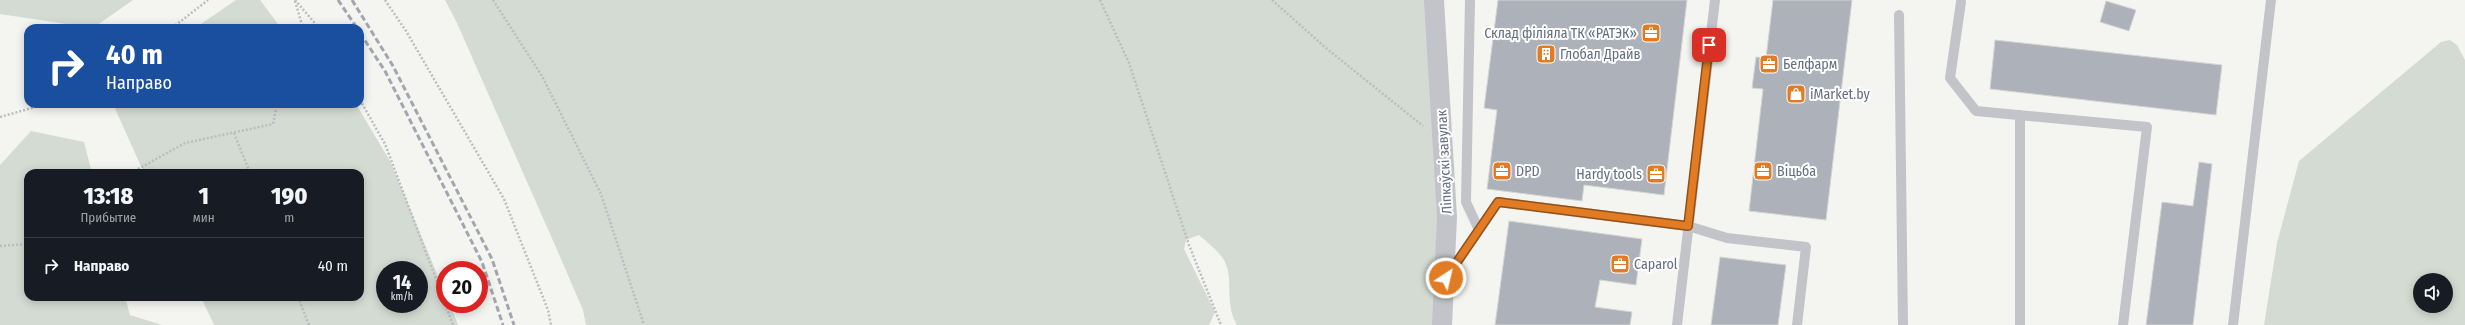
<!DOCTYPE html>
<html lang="ru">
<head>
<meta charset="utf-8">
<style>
  :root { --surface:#171b24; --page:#242831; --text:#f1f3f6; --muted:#9ea1a6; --line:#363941 }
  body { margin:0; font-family:"Fira Sans Condensed",sans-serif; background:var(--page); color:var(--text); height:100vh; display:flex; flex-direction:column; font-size:15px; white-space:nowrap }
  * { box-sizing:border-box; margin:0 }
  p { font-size:13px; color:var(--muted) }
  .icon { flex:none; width:22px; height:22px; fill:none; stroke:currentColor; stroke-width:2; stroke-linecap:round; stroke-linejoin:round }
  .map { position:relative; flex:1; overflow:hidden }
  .side { position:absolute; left:24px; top:169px; width:340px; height:132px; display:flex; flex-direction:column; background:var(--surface); border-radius:12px; box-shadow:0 2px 10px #0003 }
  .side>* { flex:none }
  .top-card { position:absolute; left:24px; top:24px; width:340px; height:84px; border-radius:12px; box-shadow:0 2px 10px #0003; background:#1a4fa0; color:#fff; overflow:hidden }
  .controls { position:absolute; left:2413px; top:273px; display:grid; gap:8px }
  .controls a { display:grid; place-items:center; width:40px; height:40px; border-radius:50%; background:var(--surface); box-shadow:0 2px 10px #0003; font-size:20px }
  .speed { position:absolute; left:376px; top:261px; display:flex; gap:8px; font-size:20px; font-weight:700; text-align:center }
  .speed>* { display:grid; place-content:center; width:52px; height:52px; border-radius:50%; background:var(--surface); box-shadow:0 2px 10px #0003; line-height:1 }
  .speed small { font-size:10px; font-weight:400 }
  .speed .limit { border:6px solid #d22; background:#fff; color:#111 }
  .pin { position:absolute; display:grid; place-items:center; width:34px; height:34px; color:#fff; margin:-17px; border-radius:8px; box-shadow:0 2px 6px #0006 }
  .me { position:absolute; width:44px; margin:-22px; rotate:35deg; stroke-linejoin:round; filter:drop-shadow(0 0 3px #0008) }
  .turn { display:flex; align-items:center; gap:14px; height:84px; padding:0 16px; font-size:18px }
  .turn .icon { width:52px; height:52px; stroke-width:2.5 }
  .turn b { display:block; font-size:28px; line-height:34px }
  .eta { display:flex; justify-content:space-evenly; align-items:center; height:68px; text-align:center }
  .eta b { font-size:24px; font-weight:800; line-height:28px }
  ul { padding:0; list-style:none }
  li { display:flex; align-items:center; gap:12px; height:56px; padding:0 16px; border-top:1px solid var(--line) }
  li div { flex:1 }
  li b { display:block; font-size:15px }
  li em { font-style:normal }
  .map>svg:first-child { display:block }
</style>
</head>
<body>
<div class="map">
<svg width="2465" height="325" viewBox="0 0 2465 325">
  <rect width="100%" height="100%" fill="#f4f5f1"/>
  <!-- green -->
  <path fill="#d3dbd2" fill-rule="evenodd" d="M0,0H133L93,28L0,14Z
    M236,0H260L281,28H195Z
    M445,0H1428L1442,254L1438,325H1237C1224,303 1234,281 1225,262C1220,252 1207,242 1199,235L1186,240L1184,249L1215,312L1209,325H586L583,310L558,252L457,23Z
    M2450,40L2457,45L2465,60V325H2264L2277,243L2299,161L2441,42ZM2420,280H2446V306H2420Z
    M113,104H356L391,163L445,293V304H450L458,325H214L201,297H360V173H144ZM385,270H419V304H385Z
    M31,131L84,142L92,173H28V297H125L130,315L162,325H0V165Z"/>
  <!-- building -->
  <path fill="#adb1b9" stroke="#d5d6d3" d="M1498,0H1687L1664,195L1584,185L1582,201L1487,189L1497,110L1484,108Z
    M1773,0H1852L1826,220L1749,211L1763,89L1752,88L1756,57L1766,58Z
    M2106,1L2136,10L2129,31L2100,22Z
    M1995,40L2222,65L2216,115L1990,89Z
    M2199,162L2212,164L2193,325H2146L2162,202L2193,206Z
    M1509,221L1642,239L1636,285L1600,280L1595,307L1632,312L1630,325H1495Z
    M1720,257L1786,265L1778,325H1711Z"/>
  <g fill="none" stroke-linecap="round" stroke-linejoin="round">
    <!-- path -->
    <path stroke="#bcbdc0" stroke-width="2.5" stroke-dasharray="2 2" stroke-linecap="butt" d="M295,0L319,28
      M385,0L406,31L504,199L548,310L551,325
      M493,0L542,76L601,194L644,325
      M1100,0L1129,63L1189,245L1221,325
      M1272,0L1326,48L1423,126
      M295,1L303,28
      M172,28L208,0
      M360,100L385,144L445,303
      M0,117L46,104
      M234,133L250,173
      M131,173L185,143L273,124L277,104
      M0,246L28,244
      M298,297L309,325
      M445,304L453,325"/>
    <!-- lane -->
    <path stroke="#c2c4c9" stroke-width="10" d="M1470,0L1466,202L1479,230
      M1961,2L1950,78L1976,111L2147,127L2123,325
      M1899,15L1903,325
      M1447,277L1498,202L1688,226L1727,238L1806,247L1797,325
      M1677,325L1715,0
      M2020,325V115
      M2233,325L2271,0"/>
    <!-- street -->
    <path stroke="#c2c4c9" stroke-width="20" d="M1434,0L1447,217L1442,325"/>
    <!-- rail -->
    <path stroke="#a3a6ae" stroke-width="3" stroke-dasharray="6 3" stroke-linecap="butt" d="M338,0L357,28
      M352,0L393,66L492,259L514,325
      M360,33L385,71L482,262L503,325"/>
  </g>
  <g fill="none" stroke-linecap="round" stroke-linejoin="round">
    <defs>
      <path id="route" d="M1446,278L1498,202L1688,226L1709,45"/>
    </defs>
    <!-- route casing -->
    <use href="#route" stroke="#925017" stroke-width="10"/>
    <!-- route -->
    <use href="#route" stroke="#e17b24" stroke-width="7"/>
  </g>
  <!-- icons -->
  <defs>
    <symbol id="office-square" viewBox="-11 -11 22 22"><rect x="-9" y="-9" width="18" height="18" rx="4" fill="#e17b24" stroke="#fff"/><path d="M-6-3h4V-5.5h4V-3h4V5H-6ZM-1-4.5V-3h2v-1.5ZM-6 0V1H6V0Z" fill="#fff"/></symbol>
    <symbol id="building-square" viewBox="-11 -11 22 22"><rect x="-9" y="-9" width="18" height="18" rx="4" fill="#e17b24" stroke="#fff"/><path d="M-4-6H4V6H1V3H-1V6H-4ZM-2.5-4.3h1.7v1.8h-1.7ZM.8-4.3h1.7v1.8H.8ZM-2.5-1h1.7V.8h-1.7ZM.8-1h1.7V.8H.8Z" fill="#fff"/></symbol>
    <symbol id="shop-square" viewBox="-11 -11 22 22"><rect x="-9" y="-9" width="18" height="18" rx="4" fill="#e17b24" stroke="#fff"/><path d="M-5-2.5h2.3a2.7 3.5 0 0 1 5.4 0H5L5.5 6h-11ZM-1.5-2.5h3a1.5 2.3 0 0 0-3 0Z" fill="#fff"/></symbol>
  </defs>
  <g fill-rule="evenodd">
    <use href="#office-square" x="1640" y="22" width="22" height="22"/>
    <use href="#building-square" x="1535" y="43" width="22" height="22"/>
    <use href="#office-square" x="1758" y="53" width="22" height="22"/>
    <use href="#shop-square" x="1785" y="83" width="22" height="22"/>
    <use href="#office-square" x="1491" y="160" width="22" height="22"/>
    <use href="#office-square" x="1752" y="160" width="22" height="22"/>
    <use href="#office-square" x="1645" y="163" width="22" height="22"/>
    <use href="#office-square" x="1609" y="253" width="22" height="22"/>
  </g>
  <g text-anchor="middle" stroke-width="4" stroke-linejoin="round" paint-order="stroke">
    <!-- poi labels -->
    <g font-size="14" fill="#646d82" stroke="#fff" text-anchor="start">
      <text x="1637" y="38" text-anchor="end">Склад філіяла ТК «РАТЭК»</text>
      <text x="1560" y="59">Глобал Драйв</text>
      <text x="1783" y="69">Белфарм</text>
      <text x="1810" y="99">iMarket.by</text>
      <text x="1516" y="176">DPD</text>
      <text x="1777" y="176">Віцьба</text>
      <text x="1642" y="179" text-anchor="end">Hardy tools</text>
      <text x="1634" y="269">Caparol</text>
    </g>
    <!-- street labels -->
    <g font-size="14" fill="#646d82" stroke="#fff">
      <text transform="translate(1444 162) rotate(-93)" y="5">Ліпкаўскі завулак</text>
    </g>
  </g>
</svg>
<div class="controls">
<a><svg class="icon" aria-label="sound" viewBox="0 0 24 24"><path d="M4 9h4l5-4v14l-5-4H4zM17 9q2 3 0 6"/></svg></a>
</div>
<div class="speed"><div>14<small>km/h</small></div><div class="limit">20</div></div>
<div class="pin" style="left:1709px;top:45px;background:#d93025"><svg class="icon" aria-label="arrive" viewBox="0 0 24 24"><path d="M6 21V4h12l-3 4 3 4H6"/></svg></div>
<svg class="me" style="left:1446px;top:278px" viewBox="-20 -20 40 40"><circle r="17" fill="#e17b24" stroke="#fff" stroke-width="3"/><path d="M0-11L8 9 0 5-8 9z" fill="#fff"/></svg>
<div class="top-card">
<div class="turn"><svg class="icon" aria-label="right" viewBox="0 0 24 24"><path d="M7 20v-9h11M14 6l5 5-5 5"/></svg><div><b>40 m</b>Направо</div></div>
</div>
<section class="side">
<div class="eta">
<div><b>13:18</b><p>Прибытие</p></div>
<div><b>1</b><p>мин</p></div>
<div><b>190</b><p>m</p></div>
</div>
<ul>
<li><svg class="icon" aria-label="right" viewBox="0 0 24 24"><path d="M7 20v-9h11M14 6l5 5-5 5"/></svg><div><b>Направо</b></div><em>40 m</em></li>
</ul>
</section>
</div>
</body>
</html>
